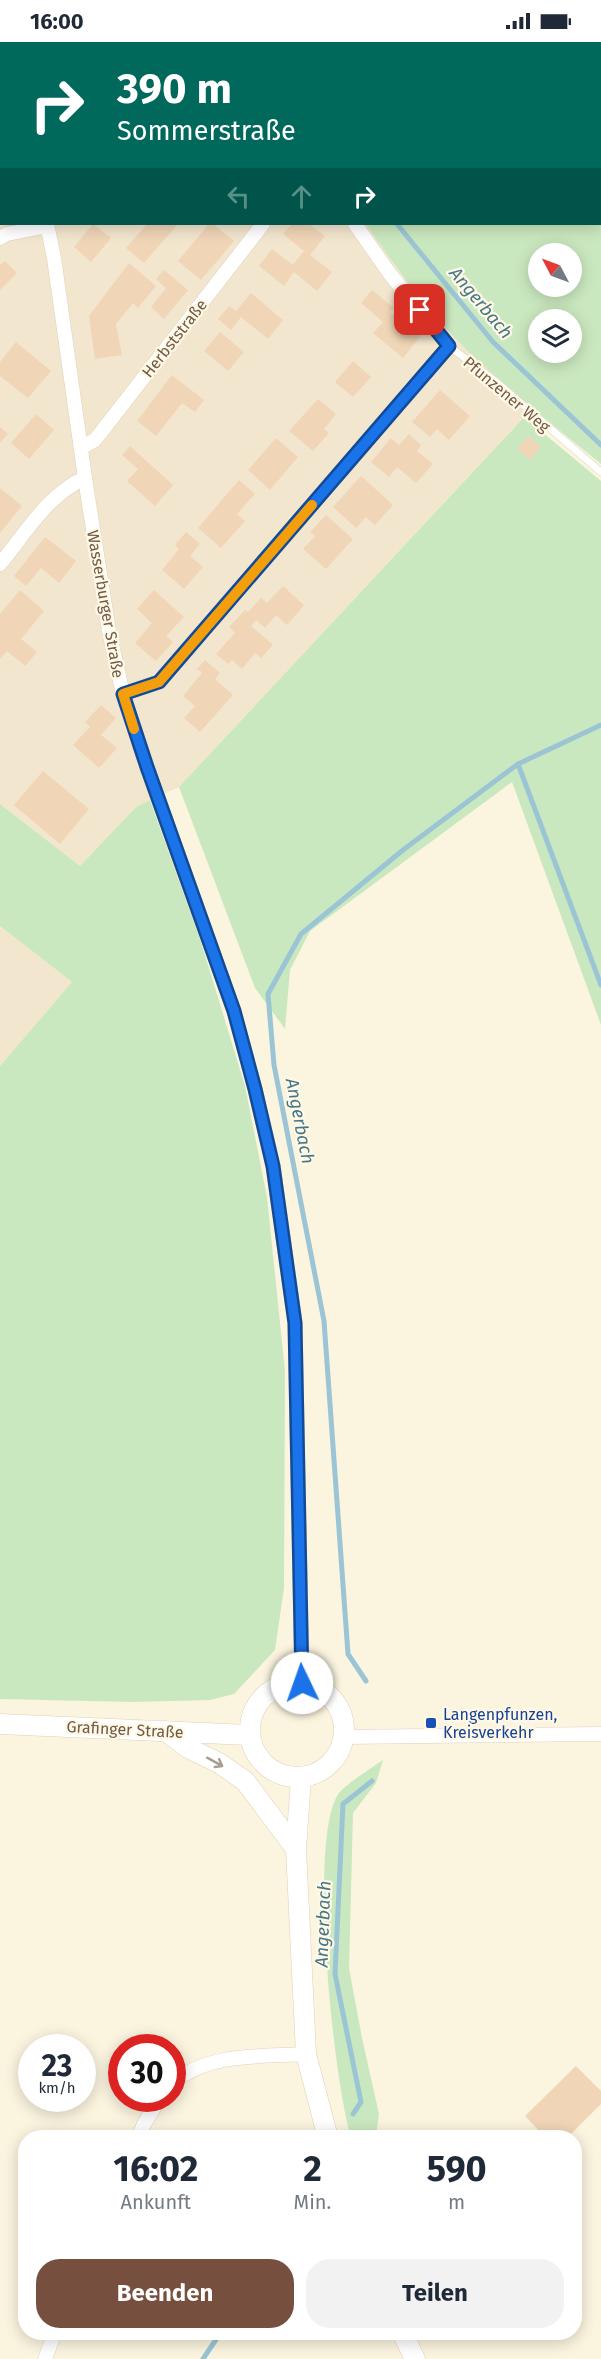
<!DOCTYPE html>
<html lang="de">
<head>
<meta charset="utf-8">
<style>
  :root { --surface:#fff; --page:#f2f2f3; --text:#1f2937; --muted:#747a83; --accent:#774f3e }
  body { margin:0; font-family:"Fira Sans",sans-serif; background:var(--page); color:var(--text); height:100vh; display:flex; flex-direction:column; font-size:22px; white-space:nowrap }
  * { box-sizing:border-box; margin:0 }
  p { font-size:20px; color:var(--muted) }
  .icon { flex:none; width:33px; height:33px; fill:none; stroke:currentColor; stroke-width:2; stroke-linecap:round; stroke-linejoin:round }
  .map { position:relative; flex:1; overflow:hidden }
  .panel { position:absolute; left:18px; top:2088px; width:564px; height:210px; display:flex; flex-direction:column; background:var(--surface); border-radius:24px; box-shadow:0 3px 15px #0003 }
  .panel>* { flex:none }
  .banner { position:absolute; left:0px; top:0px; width:602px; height:183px; box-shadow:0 3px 15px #0003; background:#00695c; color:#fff; overflow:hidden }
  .needle { width:39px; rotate:311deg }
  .buttons { position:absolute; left:528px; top:201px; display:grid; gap:12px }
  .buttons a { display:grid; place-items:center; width:54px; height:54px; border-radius:50%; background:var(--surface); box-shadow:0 3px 15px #0003; font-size:30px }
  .speed { position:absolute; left:18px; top:1992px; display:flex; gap:12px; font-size:30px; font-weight:700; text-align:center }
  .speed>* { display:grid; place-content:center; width:78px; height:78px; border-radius:50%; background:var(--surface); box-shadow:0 3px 15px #0003; line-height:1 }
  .speed small { font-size:15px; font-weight:400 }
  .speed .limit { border:9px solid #d22; background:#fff; color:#111 }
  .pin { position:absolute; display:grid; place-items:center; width:51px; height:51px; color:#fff; margin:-26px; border-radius:12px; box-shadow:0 3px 9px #0006 }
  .me { position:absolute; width:66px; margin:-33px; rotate:357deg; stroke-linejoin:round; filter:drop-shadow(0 0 4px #0008) }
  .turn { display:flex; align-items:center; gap:21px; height:126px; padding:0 18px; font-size:27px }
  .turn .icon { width:78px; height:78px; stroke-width:2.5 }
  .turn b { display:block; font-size:42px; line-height:51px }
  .lanes { display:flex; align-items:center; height:57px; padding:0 18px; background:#0003; justify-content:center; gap:30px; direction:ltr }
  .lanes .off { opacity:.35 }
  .eta { display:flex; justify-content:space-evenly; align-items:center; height:102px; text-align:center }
  .eta b { font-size:36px; font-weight:700; line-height:42px }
  .button { display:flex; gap:12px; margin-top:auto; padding:12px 18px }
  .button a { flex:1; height:69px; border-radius:24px; background:var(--accent); color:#fff; font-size:24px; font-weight:700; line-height:69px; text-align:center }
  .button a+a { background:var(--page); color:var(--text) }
  .status { display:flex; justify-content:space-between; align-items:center; height:42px; padding:0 30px; background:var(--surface); direction:ltr }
  .status svg { height:16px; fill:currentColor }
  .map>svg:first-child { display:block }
</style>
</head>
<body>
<div class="status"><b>16:00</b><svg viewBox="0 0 49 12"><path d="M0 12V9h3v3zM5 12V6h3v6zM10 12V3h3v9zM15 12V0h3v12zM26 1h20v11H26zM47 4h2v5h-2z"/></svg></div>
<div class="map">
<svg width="601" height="2317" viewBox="0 0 601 2317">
  <rect width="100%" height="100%" fill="#fbf4df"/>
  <!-- residential -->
  <path fill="#f3e6ce" d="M0,0H298L2,2V182H366L401,233L456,297L532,366L179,745L136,765L80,824L0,762Z
    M0,884L72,940L0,1024Z"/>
  <!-- green -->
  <path fill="#cae8bf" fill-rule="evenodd" d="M298,0H601V422C552,382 500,342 456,297C422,262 393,222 366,182H600V2ZM538,212H572V244H538ZM538,278H572V310H538Z
    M524,375L601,439V983L512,740L310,889L290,928L285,987L255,946L179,745Z
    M150,758L201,900L245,1044L267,1155L285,1329L284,1546L275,1608L234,1652L210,1658L133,1660L0,1657V1024L72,940L0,884V762L80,824L136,765Z
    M383,1718L376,1741L353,1771L349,1926L362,1996L379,2072L376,2095H351C334,2041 307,1794 339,1751C346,1742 373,1725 383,1718Z"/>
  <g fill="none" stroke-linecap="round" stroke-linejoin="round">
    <!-- stream -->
    <path stroke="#9bc5d5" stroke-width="5" d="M397,182L493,300L601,403
      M518,722L601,943
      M366,1639L348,1612L324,1279L274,1023L268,952L301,892L403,808L518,722L601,683
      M353,2072L361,2060L335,1932L343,1762L372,1739
      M203,2317L221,2290"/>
  </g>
  <!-- building -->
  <path fill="#f0d5b7" d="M93,182L111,196L91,220L74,205Z
    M147,182H178L144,221L126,206Z
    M209,182H213L234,199L201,238L178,219Z
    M292,182H309L325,194L310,213L332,230L317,249L294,230L284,244L259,224L272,207L293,223L299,215L304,209L283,192Z
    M5,219L17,231L0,248V223Z
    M129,221L156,244L138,266L133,261L116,282L122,313L95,317L89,274Z
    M164,228L188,248L164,277L151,265L166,246L156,237Z
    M372,248L394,266L390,270L420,295L403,316L373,291L383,280L361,261Z
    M251,251L283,278L268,297L241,275L231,288L218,277L229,264L236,269Z
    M220,290L244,310L228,329L204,309Z
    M16,300L51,329L28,356L0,334V320Z
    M353,319L371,335L353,355L335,340Z
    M172,333L204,358L195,370L182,361L156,394L137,379Z
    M440,348L470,374L449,398L437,387L430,395L412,380Z
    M318,357L336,372L324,387L329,391L313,409L289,389Z
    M36,372L54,388L29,417L11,401Z
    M0,385L8,392L0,401Z
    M409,392L421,403L417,409L433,422L416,441L397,425L389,435L371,420L391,396L399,403Z
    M528,394L541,405L530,418L517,407Z
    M276,396L298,415L270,448L248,428Z
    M130,404L173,443L155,464L127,439L138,427L122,413Z
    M361,434L393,463L375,483L366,475L356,486L333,465Z
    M239,438L255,452L237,472L245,479L221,506L198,486Z
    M0,446L22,464L0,491Z
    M326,473L353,497L326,527L303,507L315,494L310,490Z
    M186,490L200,502L190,514L203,525L184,547L162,528L179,507L175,503Z
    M45,495L76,519L59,541L41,526L26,544L14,534Z
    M283,544L304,563L287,583L276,573L265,586L256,578L251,584L273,603L261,616L255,611L242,627L232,618L228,622L216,612L235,591L229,585L245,568L248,570L261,556L267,561Z
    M20,548L44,569L21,597L37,610L25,624L7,609L0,617V572Z
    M154,548L184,575L166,594L173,600L156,619L135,601L152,581L137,567Z
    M205,618L220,631L215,637L233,653L200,690L184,676L195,664L183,654L202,631L197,627Z
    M101,663L116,676L101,693L117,706L99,726L73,703L90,685L85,680Z
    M43,729L89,767L60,802L14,763Z
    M576,2024L601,2049V2062L567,2096H546L525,2074Z"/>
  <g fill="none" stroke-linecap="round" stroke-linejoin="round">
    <defs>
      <path id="service" d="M449,304L495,339L601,430"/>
      <path id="minor" d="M208,0L209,2
        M142,2L143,0
        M0,64L2,67
        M47,182L54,216L85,436L109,589L123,652L147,725L234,969L255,1047L273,1124L295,1281L302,1641
        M0,196L7,192L47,184
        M82,405L95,398L263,182
        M0,522C25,492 48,452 85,436
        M123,652L159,640L449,304L390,232L355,182
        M344,1695L601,1692
        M172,2042C207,2010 263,2015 306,2012
        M138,2096L144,2082L160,2056
        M45,2317L55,2290"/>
      <path id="secondary" d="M250 1688a47 47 0 1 1 94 0a47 47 0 1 1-94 0Z
        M0,1682L249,1693
        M166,1689L188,1706L219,1721L245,1739L296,1807
        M301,1736L296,1807L306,2012L328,2096
        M402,2290L415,2317"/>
    </defs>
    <!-- service casing -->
    <use href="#service" stroke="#dfd1bc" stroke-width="8"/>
    <!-- minor casing -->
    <use href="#minor" stroke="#dfd1bc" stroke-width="15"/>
    <!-- secondary casing -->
    <use href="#secondary" stroke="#e1d0b7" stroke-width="21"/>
    <!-- service -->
    <use href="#service" stroke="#fff" stroke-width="7"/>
    <!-- minor -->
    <use href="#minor" stroke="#fff" stroke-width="14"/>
    <!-- secondary -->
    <use href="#secondary" stroke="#fff" stroke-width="20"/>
  </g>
  <!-- one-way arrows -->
  <defs><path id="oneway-shaft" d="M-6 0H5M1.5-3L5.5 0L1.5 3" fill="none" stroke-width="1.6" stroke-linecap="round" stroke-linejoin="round" transform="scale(1.5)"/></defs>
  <use stroke="#a99d91" href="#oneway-shaft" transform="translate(215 1720) rotate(29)"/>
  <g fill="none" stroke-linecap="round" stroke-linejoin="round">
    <defs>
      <path id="route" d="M302,1641L295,1281L273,1124L255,1047L234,969L147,725L123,652L159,640L449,304L420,268"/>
    </defs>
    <!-- route casing -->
    <use href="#route" stroke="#114b97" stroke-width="15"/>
    <!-- route -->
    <use href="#route" stroke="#1a73e8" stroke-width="10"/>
    <!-- slow -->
    <path stroke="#f59e0b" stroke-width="10" d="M134,687L123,652L159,640L312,463"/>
  </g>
  <!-- markers -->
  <rect fill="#1a4fb4" stroke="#fff8e5" stroke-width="2" x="425" y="1675" width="12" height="12" rx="3"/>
  <g text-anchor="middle" stroke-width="4.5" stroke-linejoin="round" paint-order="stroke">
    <!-- street labels -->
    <g font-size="16" fill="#705b48" stroke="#fff8e5">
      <text transform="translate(174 296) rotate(-52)" y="6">Herbststraße</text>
      <text transform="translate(507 352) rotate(40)" y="6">Pfunzener Weg</text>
      <text transform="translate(106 562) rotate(80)" y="6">Wasserburger Straße</text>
      <text transform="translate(125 1687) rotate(3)" y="6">Grafinger Straße</text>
    </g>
    <!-- transit labels -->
    <g font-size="16" fill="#164399" stroke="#fff8e5" text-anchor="start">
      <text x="443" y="1678">Langenpfunzen,<tspan x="443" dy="18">Kreisverkehr</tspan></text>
    </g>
    <!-- water labels -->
    <g font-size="18" font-style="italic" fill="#45778a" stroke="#fff8e5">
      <text transform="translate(481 261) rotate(50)" y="6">Angerbach</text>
      <text transform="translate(300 1079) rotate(79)" y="6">Angerbach</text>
      <text transform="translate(323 1882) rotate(-88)" y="6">Angerbach</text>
    </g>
  </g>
</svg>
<div class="buttons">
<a><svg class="needle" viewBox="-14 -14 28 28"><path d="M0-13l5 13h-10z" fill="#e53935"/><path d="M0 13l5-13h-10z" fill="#747a83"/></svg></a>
<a><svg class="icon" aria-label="layers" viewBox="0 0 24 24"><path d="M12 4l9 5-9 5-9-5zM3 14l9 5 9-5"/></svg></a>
</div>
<div class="speed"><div>23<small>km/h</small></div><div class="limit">30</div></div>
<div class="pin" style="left:420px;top:268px;background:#d93025"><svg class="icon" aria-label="arrive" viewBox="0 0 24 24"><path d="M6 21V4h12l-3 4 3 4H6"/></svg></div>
<svg class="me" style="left:302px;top:1641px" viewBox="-20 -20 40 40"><circle r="19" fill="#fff"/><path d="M0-13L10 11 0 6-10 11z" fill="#1a73e8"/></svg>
<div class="banner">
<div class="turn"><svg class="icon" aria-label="right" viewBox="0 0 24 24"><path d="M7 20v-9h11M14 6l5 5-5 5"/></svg><div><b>390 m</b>Sommerstraße</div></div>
<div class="lanes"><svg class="icon off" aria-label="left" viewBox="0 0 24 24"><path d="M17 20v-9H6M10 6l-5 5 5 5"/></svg><svg class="icon off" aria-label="ahead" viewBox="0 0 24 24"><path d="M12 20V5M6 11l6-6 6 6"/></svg><svg class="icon" aria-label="right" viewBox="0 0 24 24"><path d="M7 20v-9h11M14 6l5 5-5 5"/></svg></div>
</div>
<section class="panel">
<div class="eta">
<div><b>16:02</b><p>Ankunft</p></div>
<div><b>2</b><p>Min.</p></div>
<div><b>590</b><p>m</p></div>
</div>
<div class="button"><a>Beenden</a><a>Teilen</a></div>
</section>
</div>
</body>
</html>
